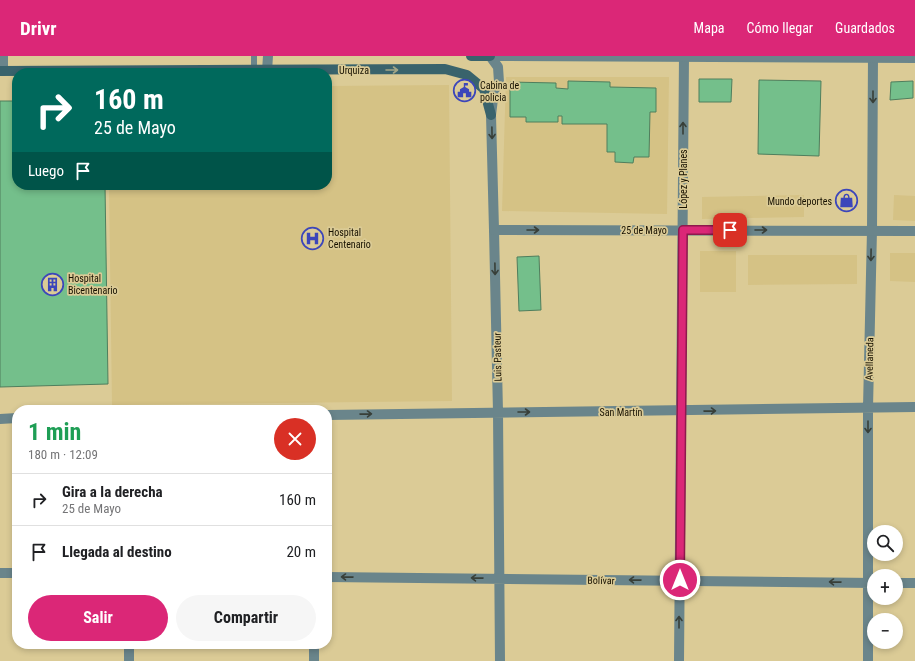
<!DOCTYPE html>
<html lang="es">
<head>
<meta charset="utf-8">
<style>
  :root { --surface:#fff; --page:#f6f6f6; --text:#202124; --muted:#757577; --line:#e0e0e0; --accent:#db2777 }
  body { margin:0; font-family:"Roboto Condensed",sans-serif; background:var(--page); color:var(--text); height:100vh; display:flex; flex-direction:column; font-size:15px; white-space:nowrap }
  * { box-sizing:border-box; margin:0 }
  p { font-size:13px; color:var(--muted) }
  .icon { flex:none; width:22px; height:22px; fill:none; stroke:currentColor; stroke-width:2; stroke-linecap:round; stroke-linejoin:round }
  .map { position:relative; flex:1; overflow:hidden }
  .details { position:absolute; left:12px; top:349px; width:320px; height:244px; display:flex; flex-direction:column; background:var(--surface); border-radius:16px; box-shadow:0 2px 6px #0003 }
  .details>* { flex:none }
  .banner { position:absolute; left:12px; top:12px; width:320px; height:122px; border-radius:16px; box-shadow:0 2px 6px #0003; background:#00695c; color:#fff; overflow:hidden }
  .fabs { position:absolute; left:867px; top:469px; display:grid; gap:8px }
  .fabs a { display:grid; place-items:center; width:36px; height:36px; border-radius:50%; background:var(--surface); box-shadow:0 2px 6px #0003; font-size:20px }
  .pin { position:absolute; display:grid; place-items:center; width:34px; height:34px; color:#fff; margin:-17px; border-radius:8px; box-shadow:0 2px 6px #0006 }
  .me { position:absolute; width:44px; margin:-22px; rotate:0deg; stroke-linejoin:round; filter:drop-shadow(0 0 3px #0008) }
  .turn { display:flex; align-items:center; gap:14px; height:84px; padding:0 16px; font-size:18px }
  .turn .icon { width:52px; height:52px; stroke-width:2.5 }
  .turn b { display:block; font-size:28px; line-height:34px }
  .then { display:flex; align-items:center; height:38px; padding:0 16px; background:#0003; gap:8px; font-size:15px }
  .round { display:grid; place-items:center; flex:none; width:42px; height:42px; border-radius:21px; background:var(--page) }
  .headline { display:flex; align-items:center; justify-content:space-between; height:68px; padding:0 16px }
  h1 { font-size:24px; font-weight:700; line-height:30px; color:#1e9e55 }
  .button { display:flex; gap:8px; margin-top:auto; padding:8px 16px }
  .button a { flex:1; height:46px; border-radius:24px; background:var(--accent); color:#fff; font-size:16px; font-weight:700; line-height:46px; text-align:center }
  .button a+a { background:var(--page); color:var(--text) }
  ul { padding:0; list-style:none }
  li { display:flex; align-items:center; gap:12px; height:52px; padding:0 16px; border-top:1px solid var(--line) }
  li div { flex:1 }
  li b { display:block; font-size:15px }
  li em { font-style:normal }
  header { display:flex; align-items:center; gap:24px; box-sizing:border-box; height:56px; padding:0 20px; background:var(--accent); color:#fff }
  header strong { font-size:19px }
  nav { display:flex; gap:22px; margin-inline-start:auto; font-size:14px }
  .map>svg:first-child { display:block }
</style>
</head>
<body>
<header>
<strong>Drivr</strong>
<nav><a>Mapa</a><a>Cómo llegar</a><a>Guardados</a></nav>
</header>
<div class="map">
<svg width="915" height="605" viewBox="0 0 915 605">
  <rect width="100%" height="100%" fill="#dbcb96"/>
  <!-- built -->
  <path fill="#d5c285" d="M506,21H669L667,158L502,155Z
    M449,29L452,345L112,349L109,129H327V30Z
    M804,139V161L702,163V141Z
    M894,139L915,140V165L893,164Z
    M700,195H736V236H700Z
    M890,197H915V226L890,225Z
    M748,199H857V228L748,229Z"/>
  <!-- building -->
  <path fill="#74bf8b" stroke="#4f7e5d" d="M699,23H732L731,46H699Z
    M759,24L821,25L819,100L758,98Z
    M568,25L610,26V31L656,32V56H650L649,101H634L633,107L615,106V96H607V68H562V60H558V66H526V61H510V26L556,27V32L568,33Z
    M913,25V42L890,44L891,26Z
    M0,45H17V129H105L108,328L0,331Z
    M539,200L541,254L519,255L517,201Z"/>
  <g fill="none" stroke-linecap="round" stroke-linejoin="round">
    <!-- service -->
    <path stroke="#6a858b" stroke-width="6" d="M254,15V0"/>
    <!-- minor -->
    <path stroke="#6a858b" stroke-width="10" d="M3,15V0
      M267,15L268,0
      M494,174L498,356L500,605
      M327,359L915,351
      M0,363L17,362
      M0,517H17
      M327,521L874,527
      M896,527H915
      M129,605V588
      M314,605V588
      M679,605L684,0
      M868,605V352L872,174L873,0"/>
    <!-- tertiary -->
    <path stroke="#6a858b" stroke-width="10" d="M490,0L498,11L499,26L494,35L491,59L494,174L915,175
      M490,0L915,2"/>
    <!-- secondary -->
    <path stroke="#39636c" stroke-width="10" d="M471,0H490
      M0,15L445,13L467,19L484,33L491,59"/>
  </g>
  <!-- one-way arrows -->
  <defs><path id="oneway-shaft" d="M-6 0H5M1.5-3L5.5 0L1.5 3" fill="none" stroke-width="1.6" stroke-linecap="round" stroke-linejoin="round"/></defs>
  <use stroke="#a2a787" href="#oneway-shaft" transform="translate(392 14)"/>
  <g stroke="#383f38">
    <use href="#oneway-shaft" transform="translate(873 41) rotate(90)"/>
    <use href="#oneway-shaft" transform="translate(683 72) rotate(-90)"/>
    <use href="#oneway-shaft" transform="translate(492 77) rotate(89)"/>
    <use href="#oneway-shaft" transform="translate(533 174)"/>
    <use href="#oneway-shaft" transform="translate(761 174)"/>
    <use href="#oneway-shaft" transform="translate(871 199) rotate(91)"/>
    <use href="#oneway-shaft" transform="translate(495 213) rotate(89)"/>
    <use href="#oneway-shaft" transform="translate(710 355) rotate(-1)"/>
    <use href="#oneway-shaft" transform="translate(524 356)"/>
    <use href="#oneway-shaft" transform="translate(366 358) rotate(-1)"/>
    <use href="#oneway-shaft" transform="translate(868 371) rotate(90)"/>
    <use href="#oneway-shaft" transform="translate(347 521) rotate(-179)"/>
    <use href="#oneway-shaft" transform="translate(477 522) rotate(-179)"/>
    <use href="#oneway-shaft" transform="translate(635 524) rotate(-179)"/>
    <use href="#oneway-shaft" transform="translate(835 526) rotate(-179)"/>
    <use href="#oneway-shaft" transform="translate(679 566) rotate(-90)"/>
  </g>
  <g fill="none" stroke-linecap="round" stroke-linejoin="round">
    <defs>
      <path id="route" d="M680,524L683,174H730"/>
    </defs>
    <!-- route casing -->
    <use href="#route" stroke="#8e194d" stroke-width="10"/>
    <!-- route -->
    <use href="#route" stroke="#db2777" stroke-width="7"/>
  </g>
  <!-- icons -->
  <defs>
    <symbol id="civic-ring" viewBox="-11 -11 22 22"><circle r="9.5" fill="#dbcb96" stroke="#3c46ba" stroke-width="1.5"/><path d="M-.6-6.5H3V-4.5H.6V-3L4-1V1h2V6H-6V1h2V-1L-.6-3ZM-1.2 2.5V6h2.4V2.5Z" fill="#3c46ba"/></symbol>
    <symbol id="shop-ring" viewBox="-11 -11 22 22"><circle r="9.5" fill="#dbcb96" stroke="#3c46ba" stroke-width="1.5"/><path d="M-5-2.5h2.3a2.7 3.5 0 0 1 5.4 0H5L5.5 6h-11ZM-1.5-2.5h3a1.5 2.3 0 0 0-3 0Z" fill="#3c46ba"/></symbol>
    <symbol id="hospital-ring" viewBox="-11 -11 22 22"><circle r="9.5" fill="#dbcb96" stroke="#3c46ba" stroke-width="1.5"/><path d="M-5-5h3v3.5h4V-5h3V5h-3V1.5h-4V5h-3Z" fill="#3c46ba"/></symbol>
    <symbol id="building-ring" viewBox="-11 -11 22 22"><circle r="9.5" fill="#dbcb96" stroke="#3c46ba" stroke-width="1.5"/><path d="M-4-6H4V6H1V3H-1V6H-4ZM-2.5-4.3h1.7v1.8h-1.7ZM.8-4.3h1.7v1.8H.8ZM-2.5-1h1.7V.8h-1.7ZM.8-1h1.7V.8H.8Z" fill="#3c46ba"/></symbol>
  </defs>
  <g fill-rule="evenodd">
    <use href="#civic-ring" x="452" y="22" width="25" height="25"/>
    <use href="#shop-ring" x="834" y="132" width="25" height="25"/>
    <use href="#hospital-ring" x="300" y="170" width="25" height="25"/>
    <use href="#building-ring" x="40" y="216" width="25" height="25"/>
  </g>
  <g text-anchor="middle" stroke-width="3.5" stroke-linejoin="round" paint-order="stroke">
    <!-- street labels -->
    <g font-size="10" fill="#171100" stroke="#dbcb96">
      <text x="354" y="18">Urquiza</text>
      <text transform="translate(683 123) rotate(-90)" y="4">López y Planes</text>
      <text x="644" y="178">25 de Mayo</text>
      <text transform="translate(497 301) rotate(-91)" y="4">Luis Pasteur</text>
      <text transform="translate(869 303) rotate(-89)" y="4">Avellaneda</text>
      <text x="621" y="360">San Martín</text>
      <text transform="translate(601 524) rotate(1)" y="4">Bolívar</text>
    </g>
    <!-- poi labels -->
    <g font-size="10" fill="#171100" stroke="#dbcb96" text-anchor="start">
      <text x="480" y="33">Cabina de<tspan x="480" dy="12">policia</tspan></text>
      <text x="832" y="149" text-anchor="end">Mundo deportes</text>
      <text x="328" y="180">Hospital<tspan x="328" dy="12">Centenario</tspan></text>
      <text x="68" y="226">Hospital<tspan x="68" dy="12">Bicentenario</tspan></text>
    </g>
  </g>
</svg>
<div class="fabs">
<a><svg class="icon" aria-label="search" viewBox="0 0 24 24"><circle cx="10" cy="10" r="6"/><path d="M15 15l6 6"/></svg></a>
<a>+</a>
<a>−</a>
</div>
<div class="pin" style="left:730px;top:174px;background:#d93025"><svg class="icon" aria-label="arrive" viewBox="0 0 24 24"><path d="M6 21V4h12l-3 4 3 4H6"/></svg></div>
<svg class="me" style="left:680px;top:524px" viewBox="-20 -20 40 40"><circle r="17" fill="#db2777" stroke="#fff" stroke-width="3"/><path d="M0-11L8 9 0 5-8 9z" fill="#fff"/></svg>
<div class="banner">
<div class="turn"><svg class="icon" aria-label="right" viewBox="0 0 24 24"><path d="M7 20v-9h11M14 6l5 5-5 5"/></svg><div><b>160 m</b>25 de Mayo</div></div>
<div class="then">Luego<svg class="icon" aria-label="arrive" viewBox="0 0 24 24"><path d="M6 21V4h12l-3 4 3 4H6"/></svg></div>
</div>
<section class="details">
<div class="headline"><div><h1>1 min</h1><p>180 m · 12:09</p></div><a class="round" style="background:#d93025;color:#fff"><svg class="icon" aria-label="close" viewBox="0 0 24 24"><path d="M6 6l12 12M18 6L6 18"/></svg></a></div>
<ul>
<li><svg class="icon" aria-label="right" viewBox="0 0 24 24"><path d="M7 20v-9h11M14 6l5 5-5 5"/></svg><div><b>Gira a la derecha</b><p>25 de Mayo</p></div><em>160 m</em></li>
<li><svg class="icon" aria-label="arrive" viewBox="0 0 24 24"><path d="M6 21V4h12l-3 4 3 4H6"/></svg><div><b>Llegada al destino</b></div><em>20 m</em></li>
</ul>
<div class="button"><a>Salir</a><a>Compartir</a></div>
</section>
</div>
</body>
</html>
